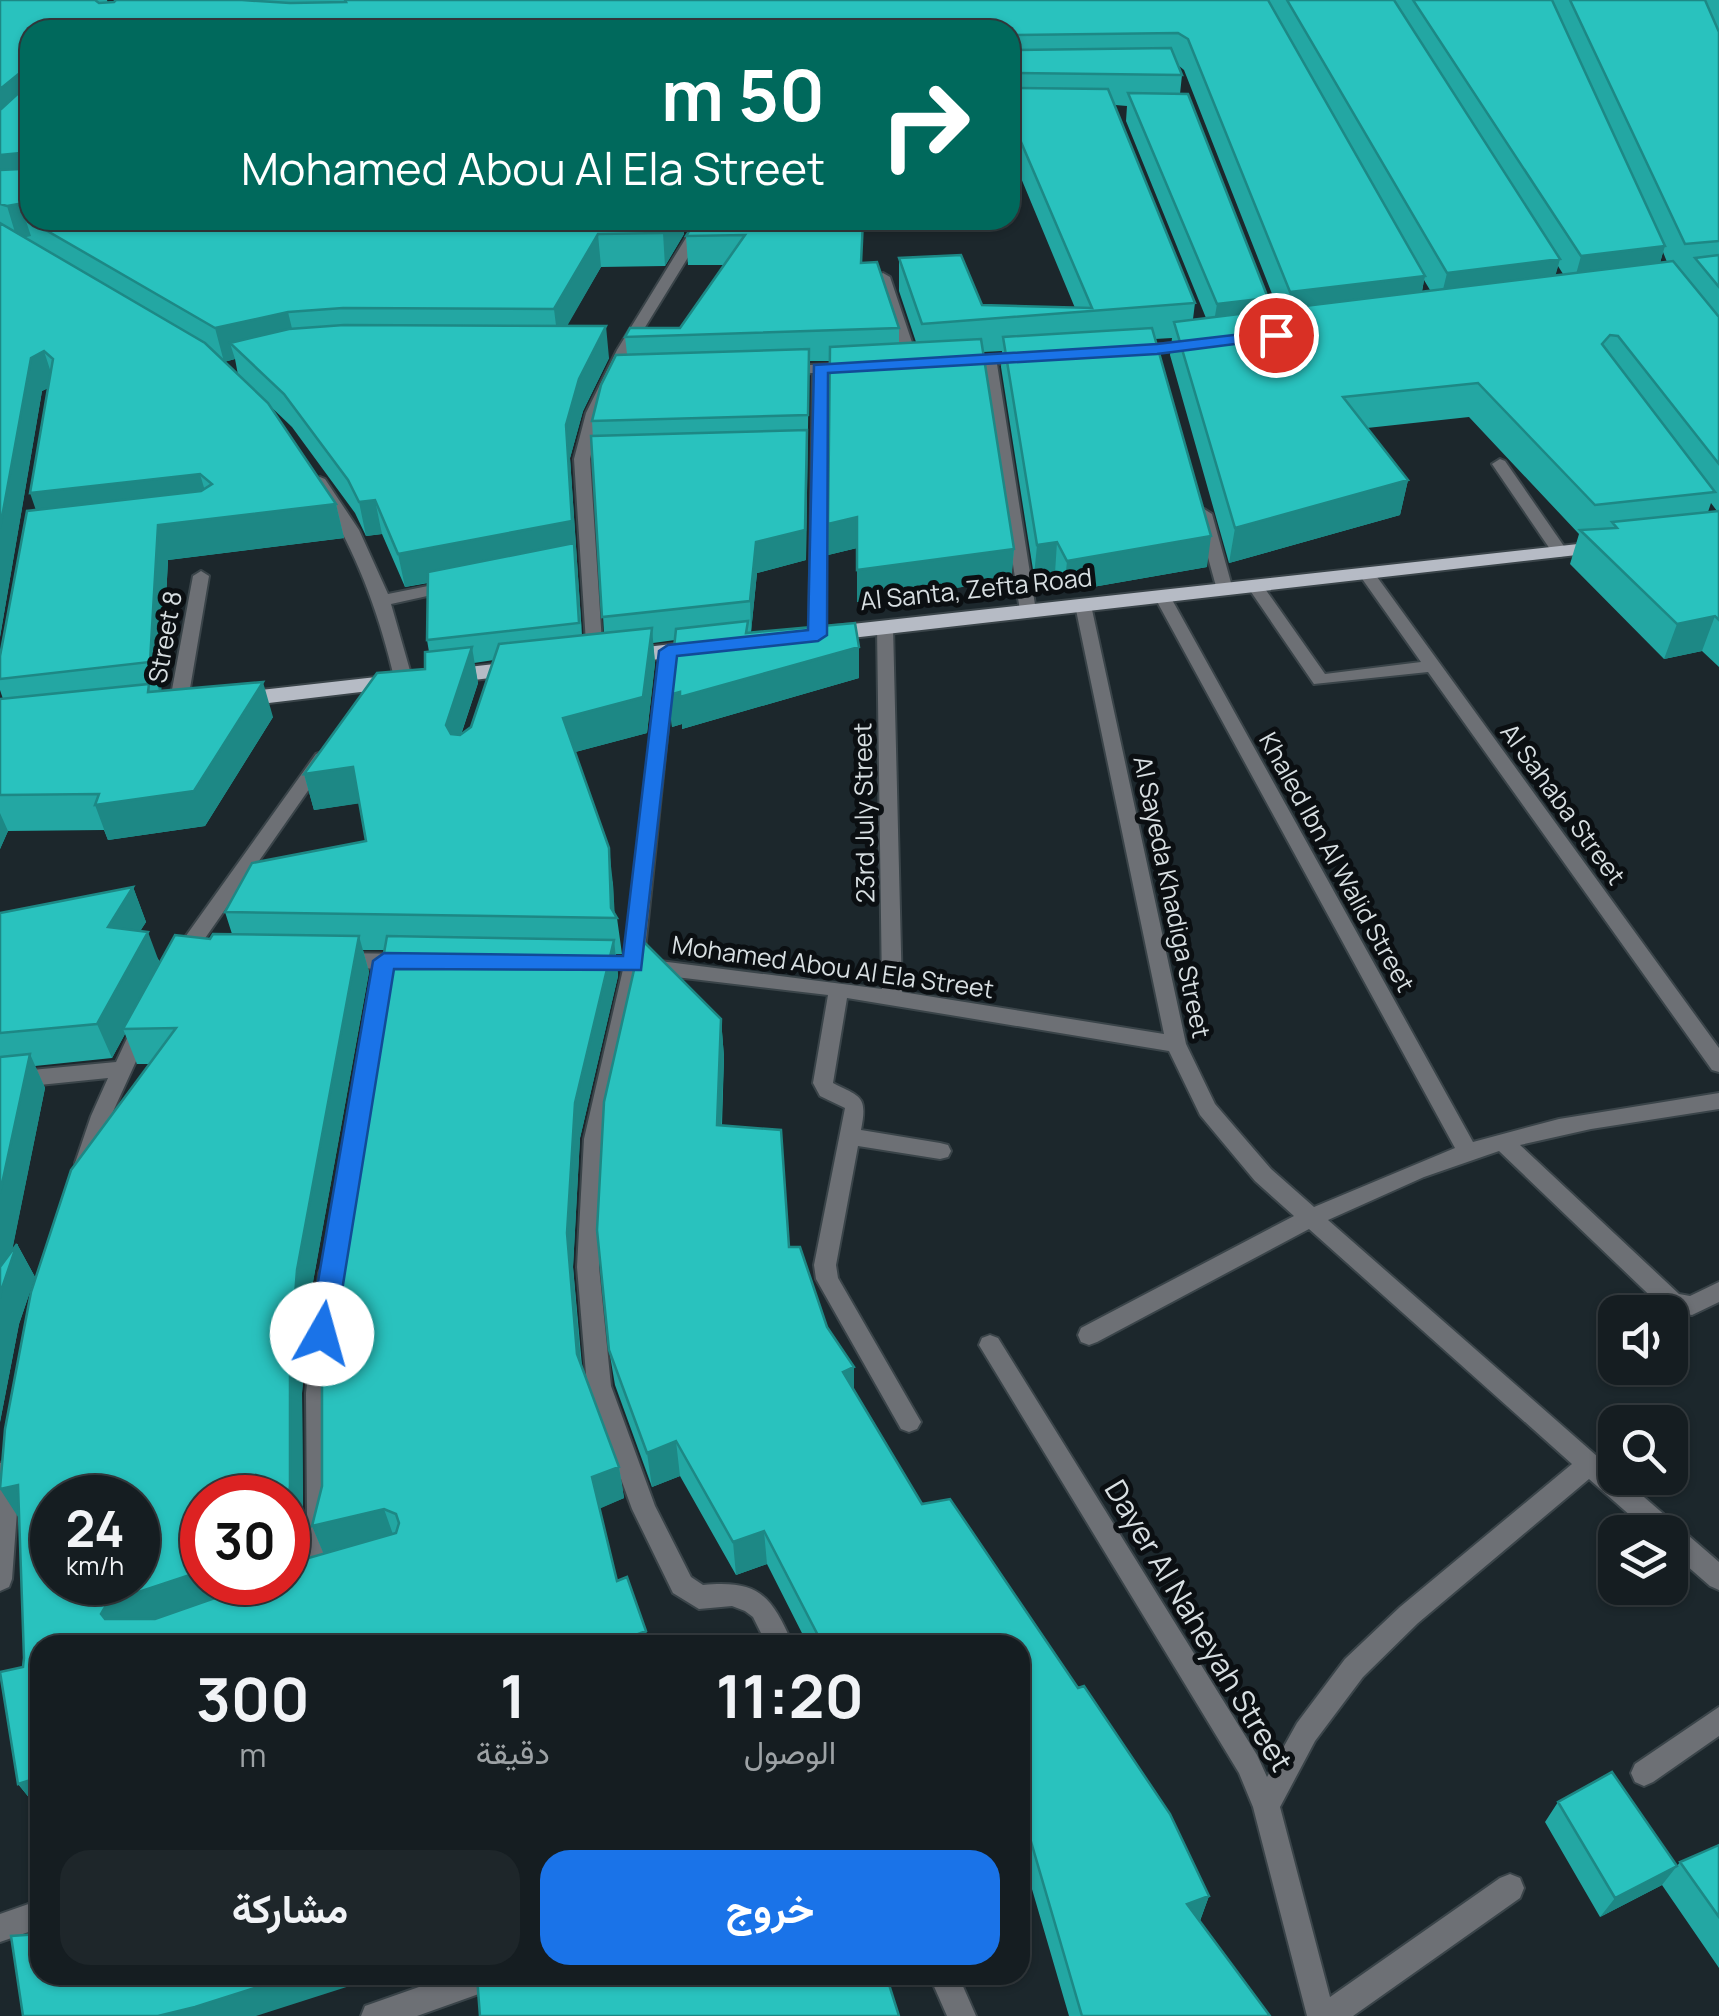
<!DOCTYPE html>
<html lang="ar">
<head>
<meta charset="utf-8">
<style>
  :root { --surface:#151d21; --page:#1e262a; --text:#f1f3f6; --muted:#9da2a5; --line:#343b3f; --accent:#1a73e8 }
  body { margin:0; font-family:Manrope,Vazirmatn,sans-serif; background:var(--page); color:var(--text); direction:rtl; height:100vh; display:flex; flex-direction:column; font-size:38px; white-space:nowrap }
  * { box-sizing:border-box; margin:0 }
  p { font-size:32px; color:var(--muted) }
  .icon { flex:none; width:55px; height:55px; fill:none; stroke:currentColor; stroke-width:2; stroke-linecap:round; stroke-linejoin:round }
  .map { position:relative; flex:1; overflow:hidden; direction:ltr }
  .side { position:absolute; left:30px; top:1635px; width:1000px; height:350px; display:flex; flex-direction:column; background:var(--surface); border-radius:30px; box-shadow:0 2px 8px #0004,0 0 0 2px var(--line); direction:rtl }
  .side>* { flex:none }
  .top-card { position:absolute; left:20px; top:20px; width:1000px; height:210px; border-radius:30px; box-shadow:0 2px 8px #0004,0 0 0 2px var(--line); direction:rtl; background:#00695c; color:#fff; overflow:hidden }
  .tools { position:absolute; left:1598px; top:1295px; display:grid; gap:20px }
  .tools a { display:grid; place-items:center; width:90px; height:90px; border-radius:20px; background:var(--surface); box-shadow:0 2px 8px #0004,0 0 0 2px var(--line); font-size:50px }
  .speed { position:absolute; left:30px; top:1475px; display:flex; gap:20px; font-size:50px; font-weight:700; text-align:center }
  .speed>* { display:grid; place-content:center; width:130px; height:130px; border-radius:50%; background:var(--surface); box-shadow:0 2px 8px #0004,0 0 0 2px var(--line); line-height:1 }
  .speed small { font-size:25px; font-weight:400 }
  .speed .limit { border:15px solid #d22; background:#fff; color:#111 }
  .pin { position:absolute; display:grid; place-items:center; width:85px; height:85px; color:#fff; margin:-42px; border:5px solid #fff; border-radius:50%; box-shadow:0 2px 10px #0007 }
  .me { position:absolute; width:110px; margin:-55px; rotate:7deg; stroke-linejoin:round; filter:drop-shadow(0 0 8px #0008) }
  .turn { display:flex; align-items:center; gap:35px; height:210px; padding:0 30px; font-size:45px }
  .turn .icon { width:130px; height:130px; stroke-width:2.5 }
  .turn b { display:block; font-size:70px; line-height:85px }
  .eta { display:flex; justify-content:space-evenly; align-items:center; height:170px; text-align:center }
  .eta b { font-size:60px; font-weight:700; line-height:70px }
  .action { display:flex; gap:20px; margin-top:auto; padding:20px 30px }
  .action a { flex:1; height:115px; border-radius:30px; background:var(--accent); color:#fff; font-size:40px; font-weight:700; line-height:115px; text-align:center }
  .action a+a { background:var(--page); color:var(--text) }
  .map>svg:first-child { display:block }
</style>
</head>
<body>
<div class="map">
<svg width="1719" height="2016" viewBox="0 0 1719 2016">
  <rect width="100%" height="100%" fill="#1c272c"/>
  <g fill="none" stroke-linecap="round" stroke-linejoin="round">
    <defs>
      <path id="lane" d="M1500,459L1505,461L1568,552L1566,555L1560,557L1552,552L1492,464Z"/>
      <path id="street" d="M697,220H711L631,350L600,413L590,459L603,658L595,663L587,658L574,459L586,413L617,350Z
        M883,273L890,277L920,366L918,369L906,366L876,277Z
        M1196,341L1201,342V348L1130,355L1123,351L1130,347Z
        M1027,354L1034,358L1032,361L997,364L1036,611L1028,616L1020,611L983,365L961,366L954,362L961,358Z
        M857,363L862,364V370L827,373L825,635L817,640L809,635L813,373L786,374L779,370L786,366Z
        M320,477L325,479L359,530L388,594L453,581L461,586L459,589L391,604L413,681L410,685H398L395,681C378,609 354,544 312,482Z
        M1204,509L1212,514L1233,590L1231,594L1225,595L1217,590L1196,514Z
        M1366,568L1372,570L1719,1048V1072L1712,1070L1428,672L1314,684L1247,586L1249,583H1261L1325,674L1421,662L1358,573Z
        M201,571L209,576L187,706L178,712L169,706L193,576Z
        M1162,591L1170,596L1473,1142L1559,1119L1719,1093V1109L1591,1129L1520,1145L1679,1294L1690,1296L1719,1282V1302L1692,1315L1665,1310L1499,1151L1424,1177L1328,1220L1615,1472V1478H1622L1719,1562V1590L1710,1586L1670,1551V1532H1649L1589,1479L1418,1623L1363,1677L1315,1741L1280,1807L1330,1997L1500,1878L1510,1874L1520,1878L1524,1888L1520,1898L1353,2016H1307L1253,1807L1239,1773L979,1345L982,1338L990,1335L998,1338L1257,1755L1267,1777L1297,1723L1345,1659L1400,1607L1572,1464L1309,1229L1097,1342L1089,1345L1081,1342L1078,1335L1081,1328L1294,1216L1255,1181L1200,1115L1169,1051L847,998L833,1083C860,1097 868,1095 861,1130L940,1143L948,1145L951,1151L948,1157L940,1159L858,1146L836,1265L838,1278L921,1422L917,1429L909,1432L901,1429L816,1279L814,1265L845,1108L820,1096L813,1083L828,995L642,973L606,1139L599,1267L611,1386L655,1506L691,1577L703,1585C759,1580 771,1595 793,1645H767L753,1617L745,1611L732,1606L699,1609L673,1593L632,1509L587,1386L577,1267L584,1139L624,965L662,647L668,646L676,651L644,959L882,989L877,627L885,622L893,627L902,992L1164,1034L1075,605L1083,600L1091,605L1186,1044L1215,1104L1271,1169L1314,1207L1455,1148L1154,596Z
        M322,752L331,758L328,762L187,964H173L170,959L173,954L316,754Z
        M339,953L410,954L420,961C409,972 340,971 329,960Z
        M143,1016L153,1024L111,1116L97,1163L94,1169H78L75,1163L91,1116L108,1078L0,1089V1073L116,1062L136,1019Z
        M330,1264L338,1266L341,1273C337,1312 332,1351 330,1390C327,1433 347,1571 298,1590L289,1586L288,1574L301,1549L307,1518L306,1393L319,1273L322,1266Z
        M8,1460L16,1463L20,1471L12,1579L9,1587L0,1591V1463Z
        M1719,1707V1736L1653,1782L1644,1786L1635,1782L1631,1773L1635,1764Z
        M40,1900V1928L0,1942V1914Z
        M453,1975H508L504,1985L417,2016H361L365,2006Z
        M929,1975H958L976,2016H947Z"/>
      <path id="primary" d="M1605,541L1615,547L1612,551L825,641L815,634L825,627Z
        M706,640L713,642L717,647L713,652L621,664L610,657L621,650Z
        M522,661L530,663L533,668L530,673L442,684L431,677L442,670Z
        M403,674L414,681L411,686L234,707L223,700L234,693Z"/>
    </defs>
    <!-- lane casing -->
    <use href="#lane" stroke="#3a4449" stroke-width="4"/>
    <!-- street casing -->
    <use href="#street" stroke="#3a4449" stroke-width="4"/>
    <!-- primary casing -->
    <use href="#primary" stroke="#3a4449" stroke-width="4"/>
    <!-- lane -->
    <use href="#lane" fill="#6d7075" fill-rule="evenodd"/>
    <!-- street -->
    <use href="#street" fill="#6d7075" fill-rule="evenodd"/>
    <!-- primary -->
    <use href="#primary" fill="#b6bbc5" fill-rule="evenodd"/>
  </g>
  <!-- wall -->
  <path fill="#23a7a3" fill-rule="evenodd" d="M0,0H107L108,3L114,2L116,0H1719V667L1702,651L1664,659L1570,564L1579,534L1469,417L1367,428L1408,480L1400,515L1229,563L1170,355L1172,338L1155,339L1207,567L1064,592L1055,573L1034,576L1001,367L1002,351L983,352L1014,549L1011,580L857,602V548L828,555L830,361H809L806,560L757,573L751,632L859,678L682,729V724L672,727L669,695L675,640L653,643L655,663L647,733L575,752L613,884L614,914L617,918L622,954H616L618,976L580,1138L573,1267L582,1366L619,1467L624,1498L600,1508L617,1581L646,1631L649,1645H40V1811L18,1784L23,1667L150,1064H137L125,1034L112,1058L35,1066L45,1088L12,1250L17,1244L35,1277L19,1324L0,1422V913L133,887L146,922L140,931L160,962L210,939L232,934L225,912L366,841L359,803L314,810L304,774L425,669L429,652L427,640L428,583L405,587L382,534L366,536L355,513L292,427L268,404L336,504L344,538L168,560L161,691L273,717L205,826L108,840L104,830L8,831L0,849V699H3L0,690V656L36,510L48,388L42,391L0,637ZM30,30H1010V159L1016,166L1075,308L982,305L899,258V291L916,342L899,343V328L862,263L696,220L686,236L688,265H724L680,328L625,337L627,354L592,421L604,633L582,635L570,458L583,411L609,358L567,325L601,267L665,266L684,234L683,220H30ZM1178,65L1184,70L1278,309L1266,311L1268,298L1180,94L1182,75ZM1115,105L1127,106L1126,121L1206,318L1193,319L1195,303ZM1663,252L1667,262L1660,263ZM1558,266L1563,274L1555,275ZM1424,280L1430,290L1422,292ZM235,359L238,375L224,362ZM1711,503L1717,511L1708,512ZM494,660L471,727L461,735L478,683L474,663ZM363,950H385L322,1486L312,1526L324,1554L288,1582H202L288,1498L297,1548L303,1518L302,1393L309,1304L369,972Z
    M721,1019L724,1057L722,1125L789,1247L827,1327L854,1391L922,1504L1209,1896L1200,1921L1270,2016H1069L1020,1848V1645H808L767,1564L736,1575L680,1476L652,1487L615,1385L609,1350Z
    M1558,1802L1677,1866L1680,1862L1719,1845V1968L1662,1885L1600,1917L1545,1822Z"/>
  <!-- shaded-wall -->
  <path fill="#1d8885" d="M21,72L30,103L0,129V89Z
    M20,153L30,185L0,188V155Z
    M30,202V220L25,218L31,236L17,239L7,206Z
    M671,220H683L684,234L665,266L663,233Z
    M598,234L601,267L558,342L554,309Z
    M1665,246L1655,279L1572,289L1581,256Z
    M1560,259L1551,292L1439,306L1447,273Z
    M1425,276L1418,309L1284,325L1290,292Z
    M1268,298L1263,328L1212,334L1217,304Z
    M288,312L296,345L230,343L235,359L224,362L215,328Z
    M606,326L609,358L583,411L570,458L583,650L575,554L405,587L398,554L566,425L579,379Z
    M44,351L55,385L42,391L0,637V528L31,358Z
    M807,430L806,560L757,573L751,632L750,601L756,542Z
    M200,474L210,508L42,528L30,493Z
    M1408,480L1400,515L1229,563L1235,528Z
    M375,500L382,534L366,536L359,502Z
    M336,504L344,538L168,560L161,697L150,662L158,525Z
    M857,517V548L828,555V524Z
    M1211,536L1207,567L1064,592L1067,561Z
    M1057,542L1055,573L1034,576L1037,545Z
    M1014,549L1011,580L857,602V570Z
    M1715,616L1702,651L1664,659L1677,624Z
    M652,628L655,663L647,733L568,754L563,718Z
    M472,647L478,683L452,761L446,725Z
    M859,647V678L682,729V724L672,727L669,695Z
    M263,682L273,717L205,826L108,840L95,805Z
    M353,767L362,803L314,810L304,774Z
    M0,813L8,831L0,849Z
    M609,848L613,884L615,918L611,908Z
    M133,887L146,922L121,962L108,927Z
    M148,932L161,967L123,1029L125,1034L112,1058L97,1024Z
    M359,936L369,972L309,1304L302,1393L303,1518L297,1548L288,1564L290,1360L297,1270Z
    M614,940L618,976L580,1138L573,1267L583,1387L577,1354L567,1233L575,1103Z
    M721,1019L724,1057L720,1162L717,1125Z
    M30,1054L45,1088L8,1271L17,1244L35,1277L19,1324L0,1422V1193Z
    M854,1367V1403L843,1372Z
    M676,1441L680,1476L652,1487L647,1453Z
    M619,1467L624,1498L599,1509L592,1477Z
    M18,1485L20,1520L0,1489Z
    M384,1509L395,1540L325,1557L312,1526Z
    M764,1531L767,1564L736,1575L733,1542Z
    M202,1571V1582H267L120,1643L101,1614L108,1602Z
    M646,1631L649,1645H610Z
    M40,1777V1811L18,1784Z
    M1677,1866L1662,1885L1600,1917L1615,1898Z
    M1209,1896L1199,1923L1187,1904Z
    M295,1975H384L256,2016H158Z"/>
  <!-- building -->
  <path fill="#29c2be" stroke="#1d8885" stroke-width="2.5" fill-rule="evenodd" d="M0,0H95L99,3L114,2L116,0H242L290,3L346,2L345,0H1268L1425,276L1290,292L1188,39L1178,33L1012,35L1010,40V30H30V202L7,206L0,204V170L20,169L24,157L20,153L0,155V110L23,89L24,76L21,72L0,89Z
    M1287,0H1394L1560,259L1447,273Z
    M1413,0H1552L1665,246L1581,256Z
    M1570,0H1705L1719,32V241L1685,244Z
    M1010,48L1012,50L1171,48L1182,75L1012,73L1010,78Z
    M1010,87L1012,88L1108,89L1195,303L922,324L899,258L961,255L982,305L1092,308L1018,135L1010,126Z
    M1128,93L1188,94L1268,298L1217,304Z
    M30,217V220H671L663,233L598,234L554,309L343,308L288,312L215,328L25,218Z
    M696,220H863L861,263L877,262L899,328L625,337L630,328H680L745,235L686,236Z
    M0,223L205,343L268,403L336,504L158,525L150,662L0,679V656L27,511L201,491L212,484L200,474L30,493L53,359L44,351L31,358L0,528Z
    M1719,255V287L1695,258Z
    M1673,261L1719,317V464L1618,336L1610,335L1602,344L1715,492L1595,505L1478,383L1343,397L1408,480L1235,528L1174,322Z
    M344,325L606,326L579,379L566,425L572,521L398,554L375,500L359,502L348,480L284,394L230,343L289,329Z
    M1152,328L1211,536L1067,561L1057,542L1037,545L1003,337Z
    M981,339L1014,549L857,570V517L828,524L830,347Z
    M809,349L808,415L592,421L601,385L616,355Z
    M807,430L805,530L756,542L750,601L602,617L591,436Z
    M1719,511V620L1715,616L1677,624L1580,530L1617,528L1612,522Z
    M574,543L579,623L427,640L428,572Z
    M748,621L746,633L855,623L859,647L680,697V692L669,695L676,629Z
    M652,628L643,697L563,718L609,848L611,908L617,918L225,912L252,863L366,841L353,767L304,774L377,673L425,669V652L472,647L446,725L451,734L460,735L471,727L499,644Z
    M263,682L194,791L95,805L99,794L0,795V699L149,684L148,692Z
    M133,887L108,927L148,932L97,1024L0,1033V913Z
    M213,934L359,936L297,1270L290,1360V1486L288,1500V1498H202V1571L108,1602L101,1614L105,1619H155L261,1582H288V1566L291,1563L396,1533L399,1523L396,1514L384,1509L312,1526L322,1486V1360L328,1271L387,936L614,940L575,1103L567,1233L577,1354L619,1467L592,1477L617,1581L627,1577L646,1631L610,1645H40V1777L18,1784L0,1672L23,1667L24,1658L18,1485L0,1489L5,1429L31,1292L71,1170L176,1028L123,1029L175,935L210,939ZM52,1498H138V1582H52Z
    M641,939L721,1019L717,1125L781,1130L789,1247H800L827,1327L854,1367L843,1372L922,1504L950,1499L1078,1688L1084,1686L1170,1814L1209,1896L1187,1904L1270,2016H1082L1020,1804V1645H823L764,1531L733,1542L676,1441L647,1453L609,1350L597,1230L604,1102Z
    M30,1054L0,1193V1057Z
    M17,1244L1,1291L0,1298V1267Z
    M1612,1772L1677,1866L1615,1898L1558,1802Z
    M1719,1845V1917L1680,1862Z
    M40,1934V1975H295L195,2007L158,2016H23L11,1936Z
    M482,1975H886L899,2016H480L477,1977Z"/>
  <!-- route -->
  <path fill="#1a73e8" stroke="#114b97" stroke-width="2.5" d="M1276,330L1282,331V338L1157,354L828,373L827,635L818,641L677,656L641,970L394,969L335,1334L331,1342L322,1345L313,1342L309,1334L373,961L384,953L623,956L659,651L668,645L808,630L814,365L1157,344Z"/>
  <g text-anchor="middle" stroke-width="10" stroke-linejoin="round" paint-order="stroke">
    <!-- street labels -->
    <g font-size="25" fill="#d8dfe2" stroke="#0b0f12">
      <text transform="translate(976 589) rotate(-6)" y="9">Al Santa, Zefta Road</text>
      <text transform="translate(165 637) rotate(-80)" y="9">Street 8</text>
      <text transform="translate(1563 804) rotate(54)" y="9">Al Sahaba Street</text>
      <text transform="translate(864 813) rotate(-91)" y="9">23rd July Street</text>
      <text transform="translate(1337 862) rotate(61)" y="9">Khaled Ibn Al Walid Street</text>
      <text transform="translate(1172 897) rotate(78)" y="9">Al Sayeda Khadiga Street</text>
      <text transform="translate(833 967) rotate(8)" y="9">Mohamed Abou Al Ela Street</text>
    </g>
    <!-- near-street labels -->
    <g font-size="30" fill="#d8dfe2" stroke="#0b0f12">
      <text transform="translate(1198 1626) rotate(59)" y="10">Dayer Al Naheyah Street</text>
    </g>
  </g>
</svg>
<div class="tools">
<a><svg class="icon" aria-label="sound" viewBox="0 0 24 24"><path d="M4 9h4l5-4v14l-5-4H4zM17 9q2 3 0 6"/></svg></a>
<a><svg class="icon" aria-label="search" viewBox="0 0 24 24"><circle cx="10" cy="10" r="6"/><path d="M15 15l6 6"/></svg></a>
<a><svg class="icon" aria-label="layers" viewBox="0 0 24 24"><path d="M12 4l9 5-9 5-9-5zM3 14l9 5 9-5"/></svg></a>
</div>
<div class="speed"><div>24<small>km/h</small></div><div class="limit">30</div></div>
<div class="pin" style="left:1276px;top:335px;background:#d93025"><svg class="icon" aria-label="arrive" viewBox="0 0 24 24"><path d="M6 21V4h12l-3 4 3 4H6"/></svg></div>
<svg class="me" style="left:322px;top:1334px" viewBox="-20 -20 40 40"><circle r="19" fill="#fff"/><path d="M0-13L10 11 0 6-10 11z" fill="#1a73e8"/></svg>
<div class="top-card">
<div class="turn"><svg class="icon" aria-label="right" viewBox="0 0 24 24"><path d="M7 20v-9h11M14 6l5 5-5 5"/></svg><div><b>50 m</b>Mohamed Abou Al Ela Street</div></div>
</div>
<section class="side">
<div class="eta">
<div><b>11:20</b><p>الوصول</p></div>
<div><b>1</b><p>دقيقة</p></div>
<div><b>300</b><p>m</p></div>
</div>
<div class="action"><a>خروج</a><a>مشاركة</a></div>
</section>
</div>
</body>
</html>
